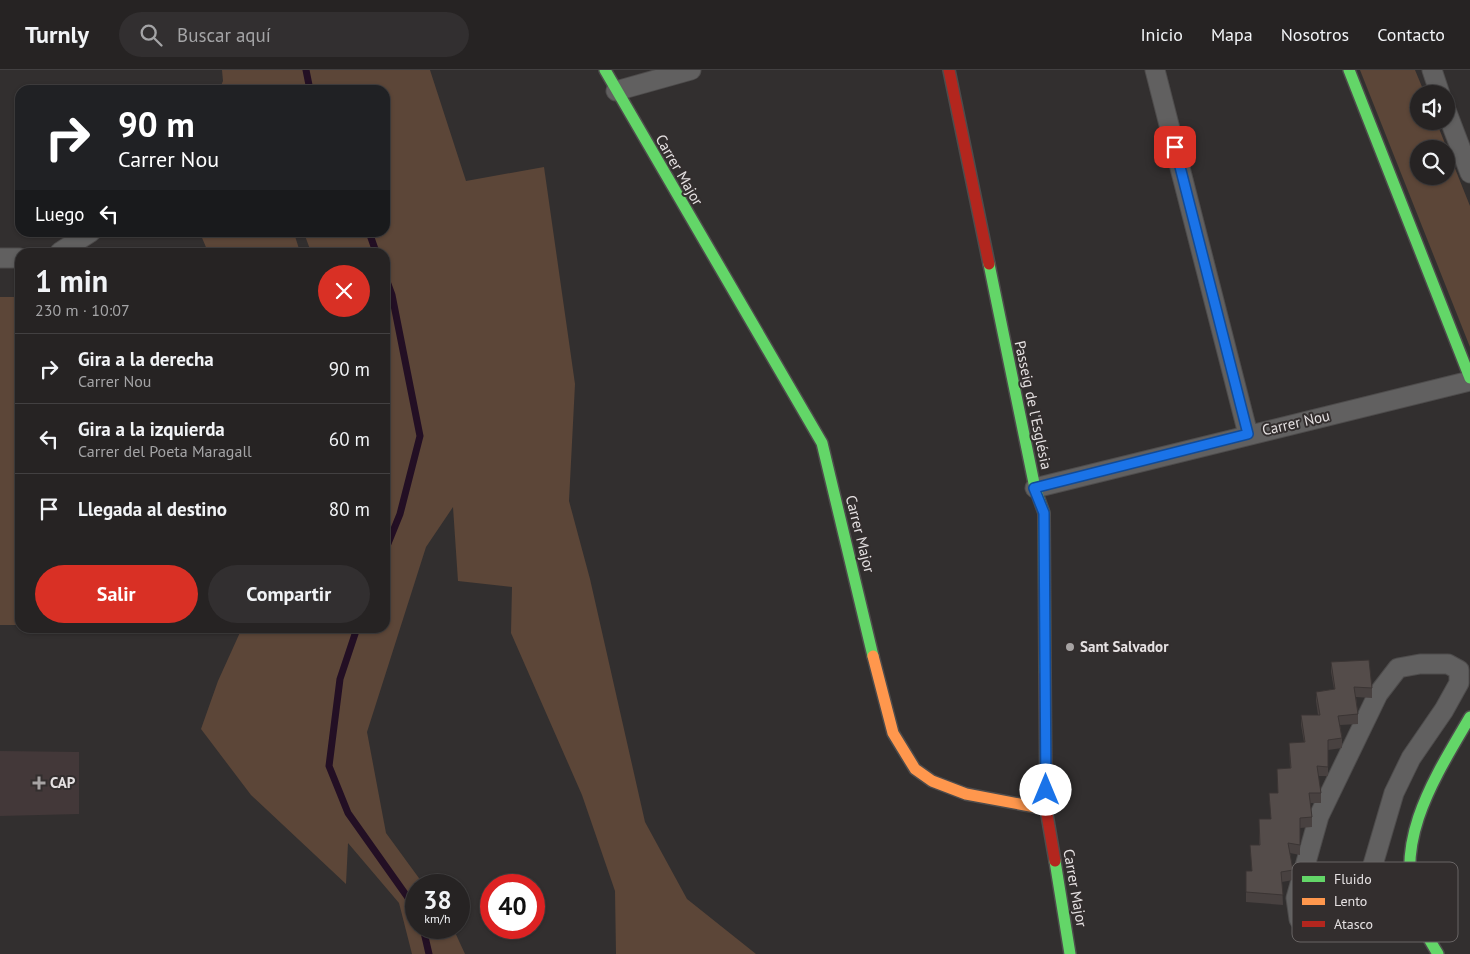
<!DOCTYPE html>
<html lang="es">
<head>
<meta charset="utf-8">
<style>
  :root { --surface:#262323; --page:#322f30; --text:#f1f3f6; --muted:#a4a4a6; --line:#424041; --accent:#d93025 }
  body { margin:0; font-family:"PT Sans",sans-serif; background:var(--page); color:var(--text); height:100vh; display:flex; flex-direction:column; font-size:19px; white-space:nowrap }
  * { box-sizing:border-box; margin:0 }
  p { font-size:16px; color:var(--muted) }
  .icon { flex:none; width:28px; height:28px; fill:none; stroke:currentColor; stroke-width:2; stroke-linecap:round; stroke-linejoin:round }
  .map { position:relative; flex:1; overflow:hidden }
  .panel { position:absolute; left:15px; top:178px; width:375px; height:385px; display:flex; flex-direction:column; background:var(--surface); border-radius:15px; box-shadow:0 1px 4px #0004,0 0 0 1px var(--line) }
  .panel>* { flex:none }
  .hud { position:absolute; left:15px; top:15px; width:375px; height:152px; border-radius:15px; box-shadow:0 1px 4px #0004,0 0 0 1px var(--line); background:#202124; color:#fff; overflow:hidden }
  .tools { position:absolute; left:1410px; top:15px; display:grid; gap:10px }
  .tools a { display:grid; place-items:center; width:45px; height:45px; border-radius:50%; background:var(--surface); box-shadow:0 1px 4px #0004,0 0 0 1px var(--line); font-size:25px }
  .speed { position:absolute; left:405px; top:804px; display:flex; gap:10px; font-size:25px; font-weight:700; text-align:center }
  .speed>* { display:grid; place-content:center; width:65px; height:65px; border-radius:50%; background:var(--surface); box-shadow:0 1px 4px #0004,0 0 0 1px var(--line); line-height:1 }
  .speed small { font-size:12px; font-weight:400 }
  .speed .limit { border:8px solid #d22; background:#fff; color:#111 }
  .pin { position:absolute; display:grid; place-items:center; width:42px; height:42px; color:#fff; margin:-21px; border-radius:10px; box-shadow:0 2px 8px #0006 }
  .me { position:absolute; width:55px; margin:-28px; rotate:0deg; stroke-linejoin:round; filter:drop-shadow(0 0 4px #0008) }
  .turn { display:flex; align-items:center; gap:18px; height:105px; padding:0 20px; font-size:22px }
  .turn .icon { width:65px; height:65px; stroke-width:2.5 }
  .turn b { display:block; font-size:35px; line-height:42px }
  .then { display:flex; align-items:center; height:48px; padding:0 20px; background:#0003; gap:10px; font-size:19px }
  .round { display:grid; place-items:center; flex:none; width:52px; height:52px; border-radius:26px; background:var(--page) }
  .head { display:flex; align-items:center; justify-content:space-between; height:85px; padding:0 20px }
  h1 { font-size:30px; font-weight:800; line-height:38px }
  .button { display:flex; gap:10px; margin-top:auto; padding:10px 20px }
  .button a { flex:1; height:58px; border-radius:30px; background:var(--accent); color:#fff; font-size:20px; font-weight:800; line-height:58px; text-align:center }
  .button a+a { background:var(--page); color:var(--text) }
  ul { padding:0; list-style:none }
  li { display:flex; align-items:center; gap:15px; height:70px; padding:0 20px; border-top:1px solid var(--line) }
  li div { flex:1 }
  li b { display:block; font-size:19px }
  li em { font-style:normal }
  header { display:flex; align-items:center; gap:30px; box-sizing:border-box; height:70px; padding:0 25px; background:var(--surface); border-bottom:1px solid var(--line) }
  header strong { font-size:24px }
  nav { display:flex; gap:28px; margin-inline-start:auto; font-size:18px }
  .search { width:350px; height:45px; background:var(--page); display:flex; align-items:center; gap:12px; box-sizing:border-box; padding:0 18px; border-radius:28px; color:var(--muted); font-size:19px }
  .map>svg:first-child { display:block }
</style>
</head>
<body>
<header>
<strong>Turnly</strong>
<div class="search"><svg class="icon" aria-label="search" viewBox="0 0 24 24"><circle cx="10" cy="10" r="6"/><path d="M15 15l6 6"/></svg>Buscar aquí</div>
<nav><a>Inicio</a><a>Mapa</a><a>Nosotros</a><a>Contacto</a></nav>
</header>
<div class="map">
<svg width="1470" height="884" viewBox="0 0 1470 884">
  <rect width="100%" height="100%" fill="#322f2f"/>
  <!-- built -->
  <path fill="#433839" d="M0,681L79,682V744L0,746Z"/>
  <!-- green -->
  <path fill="#5c4638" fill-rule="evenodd" d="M222,0H430L466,111L544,97L575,314L569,431L590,509L645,752L687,829L756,884H616L615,821L582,725L511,563L512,517L458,511L453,437L426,477L367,662L386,763L424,815H416V858H453L465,884H412L399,833L348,773L346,814L251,725L201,659L218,611L242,558H385V182H311L304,163L385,162V20H219L223,11Z
    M1360,0H1415L1425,24H1419V51H1436L1470,136V277ZM1419,79H1446V106H1419Z
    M200,163H294L300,182H208Z
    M0,227H20V555H0Z"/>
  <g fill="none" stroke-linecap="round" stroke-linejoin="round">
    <!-- stream -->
    <path stroke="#230f24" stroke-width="7" d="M306,0L310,20
      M369,162L376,182
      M385,206L392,225L420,366L400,444L385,481
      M357,558L340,609L329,696L348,743L416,839
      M423,858L429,884"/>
    <defs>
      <path id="street" d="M1155,0L1248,364
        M1432,0L1440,24
        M616,21L691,0
        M1446,40L1470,103
        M60,182L91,162
        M0,188H20
        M1035,418L1470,311
        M1377,847L1373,830L1372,798L1394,723L1411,688L1444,640L1459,613V600L1448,594H1420L1398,598L1378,624L1319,746L1296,828L1299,849L1316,859L1343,857L1391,843L1416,839"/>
      <path id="fast" d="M605,0L822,373L873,586
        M1349,0L1470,308
        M989,194L1035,418L1044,443L1045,602
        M1055,791L1070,884
        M1438,884C1430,871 1422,858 1417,843C1392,771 1435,707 1470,647"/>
      <path id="slow" d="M873,586L893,663L915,699L932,711L966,724L1046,739"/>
      <path id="jam" d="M949,0L989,194
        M1045,602L1046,739L1055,791"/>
    </defs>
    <!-- street casing -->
    <use href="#street" stroke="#4e4c4c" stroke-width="21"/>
    <!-- fast casing -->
    <use href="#fast" stroke="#4e4c4c" stroke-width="14"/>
    <!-- slow casing -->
    <use href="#slow" stroke="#4e4c4c" stroke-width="14"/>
    <!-- jam casing -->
    <use href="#jam" stroke="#4e4c4c" stroke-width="14"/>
    <!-- street -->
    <use href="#street" stroke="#616060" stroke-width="19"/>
    <!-- fast -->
    <use href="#fast" stroke="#63d668" stroke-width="11"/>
    <!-- slow -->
    <use href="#slow" stroke="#ff974d" stroke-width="11"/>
    <!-- jam -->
    <use href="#jam" stroke="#b3261e" stroke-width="11"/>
  </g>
  <!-- wall -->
  <path fill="#484140" d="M1331,592L1372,618V628L1356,627L1358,644V654L1340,655L1342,668V678L1328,680V706H1318L1321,723V733H1310L1312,747V757L1300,758V785L1290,783L1293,800V810L1282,812L1283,835L1246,832V801H1252L1250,775H1259V749H1271L1269,723H1278L1277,699L1290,698L1289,673L1304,672L1301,655V645H1318L1316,631V622L1334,619L1331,602Z"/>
  <!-- building -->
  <path fill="#544c4a" stroke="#3b3534" d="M1369,590L1372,618L1354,617L1358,644L1338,646L1342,668L1328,670V697L1317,696L1321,723H1309L1312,747L1300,748V775L1288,773L1293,800L1281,802L1283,825L1246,822V801H1252L1250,775H1260L1259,749H1271L1269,723H1278L1277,699L1291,698L1289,673L1305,672L1301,645H1320L1316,622L1335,619L1331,592Z"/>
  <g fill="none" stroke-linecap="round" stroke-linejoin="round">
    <defs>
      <path id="route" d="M1046,720L1044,443L1034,418L1248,364L1175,77"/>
    </defs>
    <!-- route casing -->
    <use href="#route" stroke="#114b97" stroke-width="12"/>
    <!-- route -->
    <use href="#route" stroke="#1a73e8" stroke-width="9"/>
  </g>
  <!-- markers -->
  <g fill="#a6a3a3" stroke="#332e2e" stroke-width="2">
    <circle cx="1070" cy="577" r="5"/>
    <path d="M36.5 705.5h5v5h5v5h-5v5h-5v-5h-5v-5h5z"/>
  </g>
  <g text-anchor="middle" stroke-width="4" stroke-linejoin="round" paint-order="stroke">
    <!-- street labels -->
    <g font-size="15" fill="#e5e1e2" stroke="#332e2e">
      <text transform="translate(679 100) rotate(60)" y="5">Carrer Major</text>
      <text transform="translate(1033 335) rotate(78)" y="5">Passeig de l'Església</text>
      <text transform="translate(1296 353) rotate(-13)" y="5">Carrer Nou</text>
      <text transform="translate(860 464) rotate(76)" y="5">Carrer Major</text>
      <text transform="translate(1075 818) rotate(80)" y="5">Carrer Major</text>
    </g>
    <!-- poi labels -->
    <g font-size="15" font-weight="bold" fill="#e5e1e2" stroke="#332e2e" text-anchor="start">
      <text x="1080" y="582">Sant Salvador</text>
      <text x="50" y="718">CAP</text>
    </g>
  </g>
  <!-- legend -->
  <rect x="1292" y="792" width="166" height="80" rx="8" fill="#332e2e" stroke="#686464" stroke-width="1"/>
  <rect x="1302" y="806" width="23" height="6" fill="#63d668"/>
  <rect x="1302" y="828" width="23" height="7" fill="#ff974d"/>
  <rect x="1302" y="851" width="23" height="6" fill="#b3261e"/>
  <g font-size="14" fill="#e5e1e2">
    <text x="1334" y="814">Fluido</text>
    <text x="1334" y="836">Lento</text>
    <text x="1334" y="859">Atasco</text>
  </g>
</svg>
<div class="tools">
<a><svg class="icon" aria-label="sound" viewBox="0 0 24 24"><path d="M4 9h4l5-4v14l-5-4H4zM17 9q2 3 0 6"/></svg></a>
<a><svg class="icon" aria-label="search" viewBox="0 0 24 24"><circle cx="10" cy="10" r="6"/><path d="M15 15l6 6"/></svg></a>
</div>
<div class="speed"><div>38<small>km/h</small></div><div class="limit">40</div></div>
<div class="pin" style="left:1175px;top:77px;background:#d93025"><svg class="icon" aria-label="arrive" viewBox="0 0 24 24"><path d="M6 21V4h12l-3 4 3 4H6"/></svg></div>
<svg class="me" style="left:1046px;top:720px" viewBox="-20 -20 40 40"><circle r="19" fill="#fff"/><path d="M0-13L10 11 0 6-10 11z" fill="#1a73e8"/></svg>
<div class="hud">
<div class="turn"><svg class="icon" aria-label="right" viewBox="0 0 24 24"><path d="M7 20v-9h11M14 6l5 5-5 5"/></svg><div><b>90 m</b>Carrer Nou</div></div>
<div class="then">Luego<svg class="icon" aria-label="left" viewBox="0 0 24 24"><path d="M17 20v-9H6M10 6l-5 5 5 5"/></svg></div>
</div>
<section class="panel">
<div class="head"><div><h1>1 min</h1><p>230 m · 10:07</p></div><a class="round" style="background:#d93025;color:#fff"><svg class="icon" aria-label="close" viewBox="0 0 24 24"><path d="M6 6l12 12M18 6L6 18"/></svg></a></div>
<ul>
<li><svg class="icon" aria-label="right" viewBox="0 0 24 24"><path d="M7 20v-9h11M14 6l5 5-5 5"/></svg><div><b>Gira a la derecha</b><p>Carrer Nou</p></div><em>90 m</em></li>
<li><svg class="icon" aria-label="left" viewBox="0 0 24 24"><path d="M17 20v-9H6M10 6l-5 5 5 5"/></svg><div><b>Gira a la izquierda</b><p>Carrer del Poeta Maragall</p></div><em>60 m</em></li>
<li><svg class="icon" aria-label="arrive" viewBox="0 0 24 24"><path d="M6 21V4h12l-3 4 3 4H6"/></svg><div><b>Llegada al destino</b></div><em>80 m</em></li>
</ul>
<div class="button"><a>Salir</a><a>Compartir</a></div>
</section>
</div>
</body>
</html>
